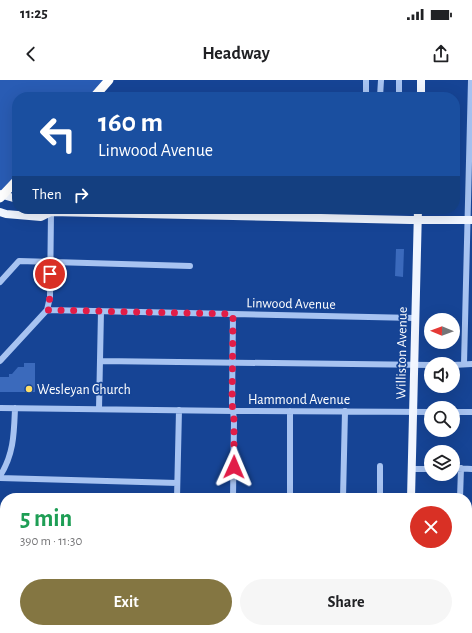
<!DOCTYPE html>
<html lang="en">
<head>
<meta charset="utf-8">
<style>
  :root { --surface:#fff; --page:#f6f6f6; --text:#202124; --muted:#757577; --accent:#847642 }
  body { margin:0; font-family:"Alegreya Sans",sans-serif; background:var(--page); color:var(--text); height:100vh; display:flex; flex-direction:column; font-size:15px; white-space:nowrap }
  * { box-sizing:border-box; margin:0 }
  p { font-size:13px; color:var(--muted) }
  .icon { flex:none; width:22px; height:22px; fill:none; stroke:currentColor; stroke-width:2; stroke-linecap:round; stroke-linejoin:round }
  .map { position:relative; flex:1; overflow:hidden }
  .sheet { position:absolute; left:0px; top:413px; width:472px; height:140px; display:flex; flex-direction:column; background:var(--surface); border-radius:16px 16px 0 0; box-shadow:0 4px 16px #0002 }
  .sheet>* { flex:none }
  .top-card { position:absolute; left:12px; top:12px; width:448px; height:122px; border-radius:16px; box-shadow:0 4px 16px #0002; background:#1a4fa0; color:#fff; overflow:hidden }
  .needle { width:26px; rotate:271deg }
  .fabs { position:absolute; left:424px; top:233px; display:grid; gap:8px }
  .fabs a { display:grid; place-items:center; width:36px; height:36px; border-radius:50%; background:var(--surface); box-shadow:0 4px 16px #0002; font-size:20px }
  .pin { position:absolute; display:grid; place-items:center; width:34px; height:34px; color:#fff; margin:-17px; border:2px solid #fff; border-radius:50%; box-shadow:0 1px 4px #0007 }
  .me { position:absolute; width:44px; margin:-22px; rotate:1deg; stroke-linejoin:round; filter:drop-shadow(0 0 3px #0008) }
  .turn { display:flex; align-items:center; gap:14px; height:84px; padding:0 20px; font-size:18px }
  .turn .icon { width:52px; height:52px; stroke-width:2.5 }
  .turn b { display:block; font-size:28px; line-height:34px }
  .then { display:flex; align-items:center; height:38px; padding:0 20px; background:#0003; gap:8px; font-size:15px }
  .round { display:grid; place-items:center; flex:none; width:42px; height:42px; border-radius:21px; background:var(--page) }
  .head { display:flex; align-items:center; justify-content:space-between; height:68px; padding:0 20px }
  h1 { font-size:24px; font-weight:700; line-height:30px; color:#1e9e55 }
  .button { display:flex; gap:8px; margin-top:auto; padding:8px 20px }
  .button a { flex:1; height:46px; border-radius:24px; background:var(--accent); color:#fff; font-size:16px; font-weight:700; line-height:46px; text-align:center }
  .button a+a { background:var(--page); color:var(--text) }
  .status { display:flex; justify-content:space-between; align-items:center; height:28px; padding:0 20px; background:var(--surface); direction:ltr }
  .status svg { height:11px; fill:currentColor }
  header { display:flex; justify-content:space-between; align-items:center; height:52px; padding:0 20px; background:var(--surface); font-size:18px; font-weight:700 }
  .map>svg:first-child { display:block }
</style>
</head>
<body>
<div class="status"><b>11:25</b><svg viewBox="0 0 49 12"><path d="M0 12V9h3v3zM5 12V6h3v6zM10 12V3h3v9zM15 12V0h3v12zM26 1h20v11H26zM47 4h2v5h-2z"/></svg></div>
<header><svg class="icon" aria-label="back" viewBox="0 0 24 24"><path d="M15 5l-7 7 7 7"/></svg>Headway<svg class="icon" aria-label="share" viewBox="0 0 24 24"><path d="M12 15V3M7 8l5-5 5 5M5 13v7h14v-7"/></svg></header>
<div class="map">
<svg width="472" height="553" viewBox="0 0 472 553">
  <rect width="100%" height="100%" fill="#164495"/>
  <!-- green -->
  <path fill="#295cb4" d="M0,0H109L94,17H17V100L0,118Z"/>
  <!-- building -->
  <path fill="#3b6abc" d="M396,169H404L403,197L395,196Z
    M24,283H35V312H0V297H9V294H12L18,287H24Z"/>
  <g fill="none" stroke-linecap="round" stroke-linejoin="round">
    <!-- minor -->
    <path stroke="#a7c3f1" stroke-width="6" d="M366,17V0
      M380,17L381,0
      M399,17V0
      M0,202L19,181L190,186
      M47,230L415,238
      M233,234L232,323L234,340L233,418
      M0,281L47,230L50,217L51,132
      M100,281L431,285
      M464,284L471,0
      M453,285L472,284
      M0,328L233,331L431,332
      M99,329L101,231
      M453,332H472
      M453,388L472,389
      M411,389H431
      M0,396C14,374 14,353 15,328
      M0,398L177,403
      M177,418L179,330
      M290,418V331
      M343,418L345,331
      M380,418V386
      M460,418L461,388
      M0,448L5,453
      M467,459H472
      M0,532L5,527
      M104,548L109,553
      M58,553L63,548
      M133,553L138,548
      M204,553L208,548
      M285,553L286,548
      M342,553V548
      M378,553V548
      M457,553V548"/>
    <!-- major -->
    <path stroke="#f1f6ff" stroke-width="8" d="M421,17V0
      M0,114L17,119
      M0,132L6,134L41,137L51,132L410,140H472
      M411,418L418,129
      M408,553V548"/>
    <!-- highway -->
    <path stroke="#fff" stroke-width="9" d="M94,17L109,0
      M0,118L17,100"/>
  </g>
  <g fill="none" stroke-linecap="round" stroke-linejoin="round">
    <!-- route -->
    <path stroke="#e11d48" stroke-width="7" stroke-dasharray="0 12.6" d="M50,194V217L47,230L233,234L232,323L234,340V387"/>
  </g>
  <!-- markers -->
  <circle fill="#ffdf67" stroke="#164495" stroke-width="1.5" cx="29" cy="309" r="4"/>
  <g text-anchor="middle" stroke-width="3.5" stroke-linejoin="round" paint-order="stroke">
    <!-- street labels -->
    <g font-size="14" fill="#fff" stroke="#164495">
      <text transform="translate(291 223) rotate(1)" y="5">Linwood Avenue</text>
      <text transform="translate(401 273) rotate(-89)" y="5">Williston Avenue</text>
      <text x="299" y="324">Hammond Avenue</text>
    </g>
    <!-- poi labels -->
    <g font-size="14" fill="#fff" stroke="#164495" text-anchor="start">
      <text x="37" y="314">Wesleyan Church</text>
    </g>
  </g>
</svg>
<div class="fabs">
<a><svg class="needle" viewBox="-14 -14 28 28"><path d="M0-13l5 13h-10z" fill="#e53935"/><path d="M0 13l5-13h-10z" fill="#757577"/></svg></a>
<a><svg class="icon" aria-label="sound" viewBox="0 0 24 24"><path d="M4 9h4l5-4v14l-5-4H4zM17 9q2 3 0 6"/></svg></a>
<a><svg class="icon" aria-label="search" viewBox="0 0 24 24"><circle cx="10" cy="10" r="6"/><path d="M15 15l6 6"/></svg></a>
<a><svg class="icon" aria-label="layers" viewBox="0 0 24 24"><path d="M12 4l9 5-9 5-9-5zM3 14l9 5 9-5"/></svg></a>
</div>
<div class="pin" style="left:50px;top:194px;background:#d93025"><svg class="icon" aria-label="arrive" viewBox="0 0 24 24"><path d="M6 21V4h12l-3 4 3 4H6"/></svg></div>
<svg class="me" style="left:234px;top:387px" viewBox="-20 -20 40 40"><path d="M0-17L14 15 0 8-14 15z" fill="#e11d48" stroke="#fff" stroke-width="4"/></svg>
<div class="top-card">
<div class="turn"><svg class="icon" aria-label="left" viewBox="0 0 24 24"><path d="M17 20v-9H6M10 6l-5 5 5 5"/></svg><div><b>160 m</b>Linwood Avenue</div></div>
<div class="then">Then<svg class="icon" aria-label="right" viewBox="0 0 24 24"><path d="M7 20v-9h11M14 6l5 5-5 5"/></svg></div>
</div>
<section class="sheet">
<div class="head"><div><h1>5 min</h1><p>390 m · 11:30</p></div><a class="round" style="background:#d93025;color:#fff"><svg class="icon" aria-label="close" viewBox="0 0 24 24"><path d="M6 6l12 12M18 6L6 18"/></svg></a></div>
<div class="button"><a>Exit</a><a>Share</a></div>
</section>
</div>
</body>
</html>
